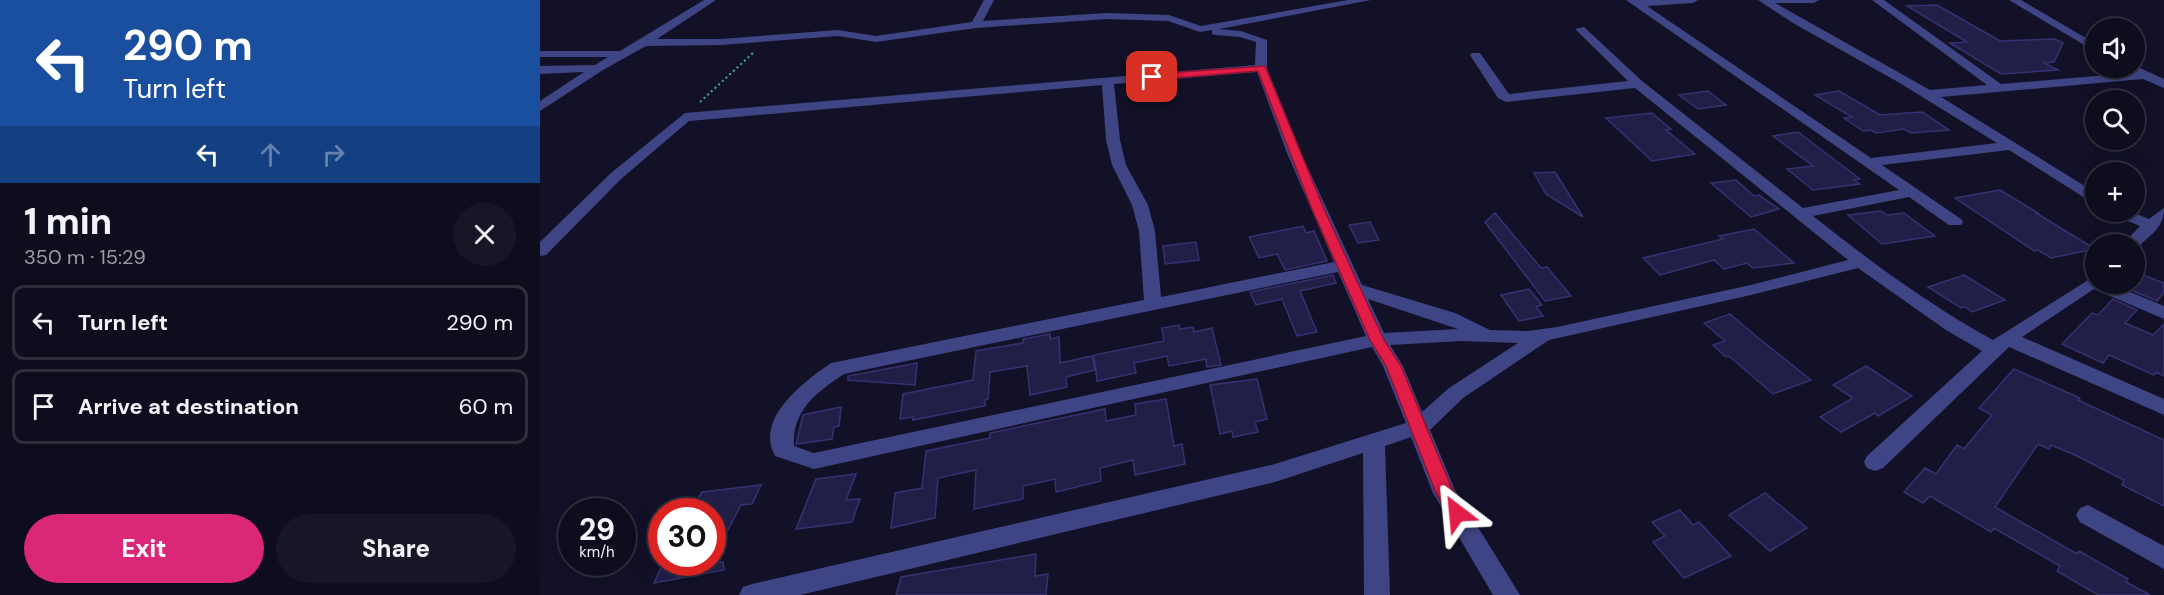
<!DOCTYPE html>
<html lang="en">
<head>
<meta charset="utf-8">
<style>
  :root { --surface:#0e0d1e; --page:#171627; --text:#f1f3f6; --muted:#9b9ca4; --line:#2e2d3c; --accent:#db2777 }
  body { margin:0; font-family:"DM Sans",sans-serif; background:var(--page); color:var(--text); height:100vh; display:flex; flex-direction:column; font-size:22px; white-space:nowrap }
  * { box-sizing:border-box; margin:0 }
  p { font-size:20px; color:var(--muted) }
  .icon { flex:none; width:33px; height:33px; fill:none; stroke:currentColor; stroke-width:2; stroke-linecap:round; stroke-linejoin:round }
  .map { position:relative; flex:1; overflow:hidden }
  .details { display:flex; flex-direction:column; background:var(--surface); width:540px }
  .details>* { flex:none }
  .banner { background:#1a4fa0; color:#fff; overflow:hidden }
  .tools { position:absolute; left:1545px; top:18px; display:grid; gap:12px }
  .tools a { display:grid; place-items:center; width:60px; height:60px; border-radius:50%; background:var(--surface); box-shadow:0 6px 24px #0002,0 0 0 2px var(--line); font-size:30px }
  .speed { position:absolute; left:18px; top:498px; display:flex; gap:12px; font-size:30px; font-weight:700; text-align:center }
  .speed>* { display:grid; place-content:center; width:78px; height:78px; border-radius:50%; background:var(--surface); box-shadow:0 6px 24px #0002,0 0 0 2px var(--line); line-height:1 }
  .speed small { font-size:15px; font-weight:400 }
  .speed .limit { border:9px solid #d22; background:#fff; color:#111 }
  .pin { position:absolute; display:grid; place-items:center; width:51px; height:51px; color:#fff; margin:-26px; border-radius:12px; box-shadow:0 3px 9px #0006 }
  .me { position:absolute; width:66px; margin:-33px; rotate:331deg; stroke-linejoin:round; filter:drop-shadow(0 0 4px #0008) }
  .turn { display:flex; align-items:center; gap:21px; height:126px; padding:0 24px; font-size:27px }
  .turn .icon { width:78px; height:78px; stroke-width:2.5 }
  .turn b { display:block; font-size:42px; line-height:51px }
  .lanes { display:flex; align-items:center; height:57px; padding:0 24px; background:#0003; justify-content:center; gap:30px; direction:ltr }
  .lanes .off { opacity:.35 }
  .round { display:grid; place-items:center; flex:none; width:63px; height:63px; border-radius:32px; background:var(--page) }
  .summary { display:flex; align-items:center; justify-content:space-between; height:102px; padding:0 24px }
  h1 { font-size:36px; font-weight:800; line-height:45px }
  .button { display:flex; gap:12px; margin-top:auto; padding:12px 24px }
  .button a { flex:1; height:69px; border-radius:36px; background:var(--accent); color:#fff; font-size:24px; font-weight:800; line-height:69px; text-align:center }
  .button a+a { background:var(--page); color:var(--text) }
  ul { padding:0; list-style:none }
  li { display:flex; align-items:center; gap:18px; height:75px; margin:0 12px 9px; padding:0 12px; border:3px solid var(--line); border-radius:12px }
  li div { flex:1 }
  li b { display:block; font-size:22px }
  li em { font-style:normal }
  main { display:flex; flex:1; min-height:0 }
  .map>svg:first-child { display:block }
</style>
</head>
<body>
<main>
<section class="details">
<div class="banner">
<div class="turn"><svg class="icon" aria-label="left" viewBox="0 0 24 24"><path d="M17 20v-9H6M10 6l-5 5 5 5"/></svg><div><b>290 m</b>Turn left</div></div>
<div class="lanes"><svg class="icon" aria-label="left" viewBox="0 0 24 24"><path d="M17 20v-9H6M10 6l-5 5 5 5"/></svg><svg class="icon off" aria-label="ahead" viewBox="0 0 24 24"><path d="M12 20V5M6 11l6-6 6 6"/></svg><svg class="icon off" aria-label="right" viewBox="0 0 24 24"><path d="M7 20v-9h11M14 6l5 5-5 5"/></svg></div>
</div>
<div class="summary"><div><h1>1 min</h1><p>350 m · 15:29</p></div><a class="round"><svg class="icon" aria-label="close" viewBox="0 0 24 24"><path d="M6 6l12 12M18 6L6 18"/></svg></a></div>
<ul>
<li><svg class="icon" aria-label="left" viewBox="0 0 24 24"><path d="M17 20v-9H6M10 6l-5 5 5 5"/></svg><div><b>Turn left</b></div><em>290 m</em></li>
<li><svg class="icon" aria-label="arrive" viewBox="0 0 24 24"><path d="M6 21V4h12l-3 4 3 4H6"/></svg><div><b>Arrive at destination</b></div><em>60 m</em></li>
</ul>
<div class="button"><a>Exit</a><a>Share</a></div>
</section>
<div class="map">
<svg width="1624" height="595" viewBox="0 0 1624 595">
  <rect width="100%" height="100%" fill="#121128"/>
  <!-- building -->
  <path fill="#211e48" stroke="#363272" stroke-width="1.5" d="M1397,5L1460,41L1515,39L1523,43L1514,62L1504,63L1518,70L1461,74L1410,43L1427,42L1367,6Z
    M1168,91L1186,105L1158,109L1139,95Z
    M1299,91L1340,115L1382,112L1409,130L1371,133L1364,129L1336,133L1331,130L1323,131L1304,118L1312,117L1275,95Z
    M1112,113L1131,129L1126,130L1155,154L1112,161L1066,118Z
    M1258,132L1320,179L1314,180L1320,184L1273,190L1247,169L1273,166L1233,136Z
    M1015,172L1043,217L1006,194L994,173Z
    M1196,180L1214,196L1219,195L1239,209L1211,217L1171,183Z
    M1460,190L1498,213H1496L1555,249L1511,258L1498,250L1494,251L1415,198Z
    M1341,211L1347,215L1364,213L1395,236L1342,244L1308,215Z
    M955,213L1001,268L1007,267L1031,296L1005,301L945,222Z
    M830,222L839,240L818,243L809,225Z
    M763,226L766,233L774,231L787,261L745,270L737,254L719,258L709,237Z
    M1214,229L1254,263L1213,268L1207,263L1184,269L1174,260L1120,275L1103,258L1183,239L1179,236Z
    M656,242L659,260L625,264L623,246Z
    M1598,273L1624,283V292L1617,301L1584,287L1588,284H1594V277Z
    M793,275L796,283L760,291L777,332L757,336L742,299L716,305L710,292Z
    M1424,275L1465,300L1432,312L1425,307L1421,308L1388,287Z
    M989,289L1002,305L996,307L1003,316L979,321L961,295Z
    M1573,299L1597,310L1585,323L1613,335L1624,324V376L1616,372L1614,375L1569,355L1563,363L1522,344L1552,313L1558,315Z
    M1190,314L1217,337L1271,380L1233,394L1189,356L1186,357L1173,345L1185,341L1164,323Z
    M639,325L640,329L653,327L654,332L672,328L681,365L667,367L666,359L629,366L627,356L594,363L596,373L557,381L554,355L624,341L622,328Z
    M510,334V339L519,337L520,363L552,356L555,370L526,377L527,387L490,395L487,366L450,372L448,399L445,400V406L373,420V417L360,419L363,394L433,380L436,351L483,343V339Z
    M377,363L375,385L308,380V376Z
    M1326,366L1372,396L1338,416L1335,413L1301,432L1280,417L1313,398L1293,385Z
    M1474,369L1540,398L1538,400L1624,440V506L1582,485L1584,480L1535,455L1511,445L1509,449L1498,444L1455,507L1537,554L1539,551L1588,579L1586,582L1610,595H1558L1517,571L1520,566L1454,528L1451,532L1390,496L1383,503L1364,492L1385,468L1396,474L1417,445L1424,449L1452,415L1439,408Z
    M717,379L727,419L715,422L718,432L693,437L692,431L680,434L670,385Z
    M626,399L634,446L642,444L645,464L595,475L593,460L560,468L561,481L516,492L515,479L483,486V499L434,509L436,470L398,478L395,518L351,528L355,493L382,488L386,451L450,438V433L565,409L566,421L596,415L595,404Z
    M301,407L299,426L294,427L292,439L256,444L263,415Z
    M316,474L306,500L320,499L312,522L256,529L276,479Z
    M221,485L212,504L201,505L172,560V512H150L162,492Z
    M1225,493L1267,528L1230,551L1189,515Z
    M1140,510L1153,525L1159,522L1191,556L1144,578L1113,542L1125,536L1112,522Z
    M496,554L495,576L508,574L506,595H356L361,577Z
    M183,562L184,570L114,583L123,563Z"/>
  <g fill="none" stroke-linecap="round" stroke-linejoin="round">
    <!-- path -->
    <path stroke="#36b49d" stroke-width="2" stroke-dasharray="2 3" stroke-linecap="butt" d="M160,102L214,52"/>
    <!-- minor -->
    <path fill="#3f4584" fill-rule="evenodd" d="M164,0H176L117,39H181L298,30L336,36L432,22L444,0H454L443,21L567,13L629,15L661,26L808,0H831L679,29L701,31L727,40V68L761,153L822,285L915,313L950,330L988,331L1017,327L1211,285L1308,260L1095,88L966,102L958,98L930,55L932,53H940L969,94L1088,81L1035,29L1044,27L1102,81L1263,208L1359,190L1086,0H1158L1153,3L1107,6L1331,158L1457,143L1358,82L1253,23L1218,0H1279L1274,3H1235L1390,90L1447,85L1332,0H1344L1461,84L1591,73L1592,68H1600L1624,79V88L1603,79L1401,97L1556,193V205L1469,150L1342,165L1421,219L1423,222L1421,225H1409L1369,197L1273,216C1330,261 1389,305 1453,340L1556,275V284H1571L1624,306V319L1554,289L1482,337L1624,399V415L1469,347L1343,468L1335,471L1327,468L1324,462L1327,456L1442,351L1406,330L1318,268L1211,295L1009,340L923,398L890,430L915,490L980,595H953L893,493L871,437L845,446L850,595H824L823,453L735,482L260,595H199L203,587L212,584L735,464L866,423L843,366L832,347L274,469L235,456C214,418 265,381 291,363L604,300L599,231L592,205L572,165L566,140L562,85L149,121L81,179L6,255L0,256V242L71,173L145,113L715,65L716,42L700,37L676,35L672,34V30L660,32L628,21L567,19L436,28L336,42L298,36L181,45L106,46L63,70L0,111V101L44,72L0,74V66L55,65L68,57H0V51H80ZM717,72L747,153L794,262L621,297L615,231L608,205L586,165L580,140L574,84ZM798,272L826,336L274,453L254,446C252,410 277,392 304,374ZM828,299L918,329L844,333ZM922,341L978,343L909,388L882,412L863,366L850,345Z
      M1469,0H1481L1556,44V52Z
      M1624,208C1624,228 1611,234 1597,248H1594V244H1583L1600,226L1573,215L1571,212H1592L1609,219Z
      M1548,505L1624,546V569L1540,522L1536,515L1540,508Z"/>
  </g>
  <!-- route -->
  <path fill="#e11d48" stroke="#92132f" stroke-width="1.5" d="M725,66L784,209L844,340L861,366L913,491L926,513L924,518L917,521L911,518L896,493L846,366L830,340L772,209L718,71L612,80L607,77L612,74Z"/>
</svg>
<div class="tools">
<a><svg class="icon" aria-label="sound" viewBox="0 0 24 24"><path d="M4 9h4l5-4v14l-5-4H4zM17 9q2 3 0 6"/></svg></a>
<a><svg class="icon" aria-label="search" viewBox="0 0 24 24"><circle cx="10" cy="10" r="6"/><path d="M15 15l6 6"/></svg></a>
<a>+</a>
<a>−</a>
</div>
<div class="speed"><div>29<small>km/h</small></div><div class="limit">30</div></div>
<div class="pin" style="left:612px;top:77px;background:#d93025"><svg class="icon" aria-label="arrive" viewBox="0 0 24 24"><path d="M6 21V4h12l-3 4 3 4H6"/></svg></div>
<svg class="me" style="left:917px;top:513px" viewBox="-20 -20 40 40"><path d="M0-17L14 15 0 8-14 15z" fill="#e11d48" stroke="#fff" stroke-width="4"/></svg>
</div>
</main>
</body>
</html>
